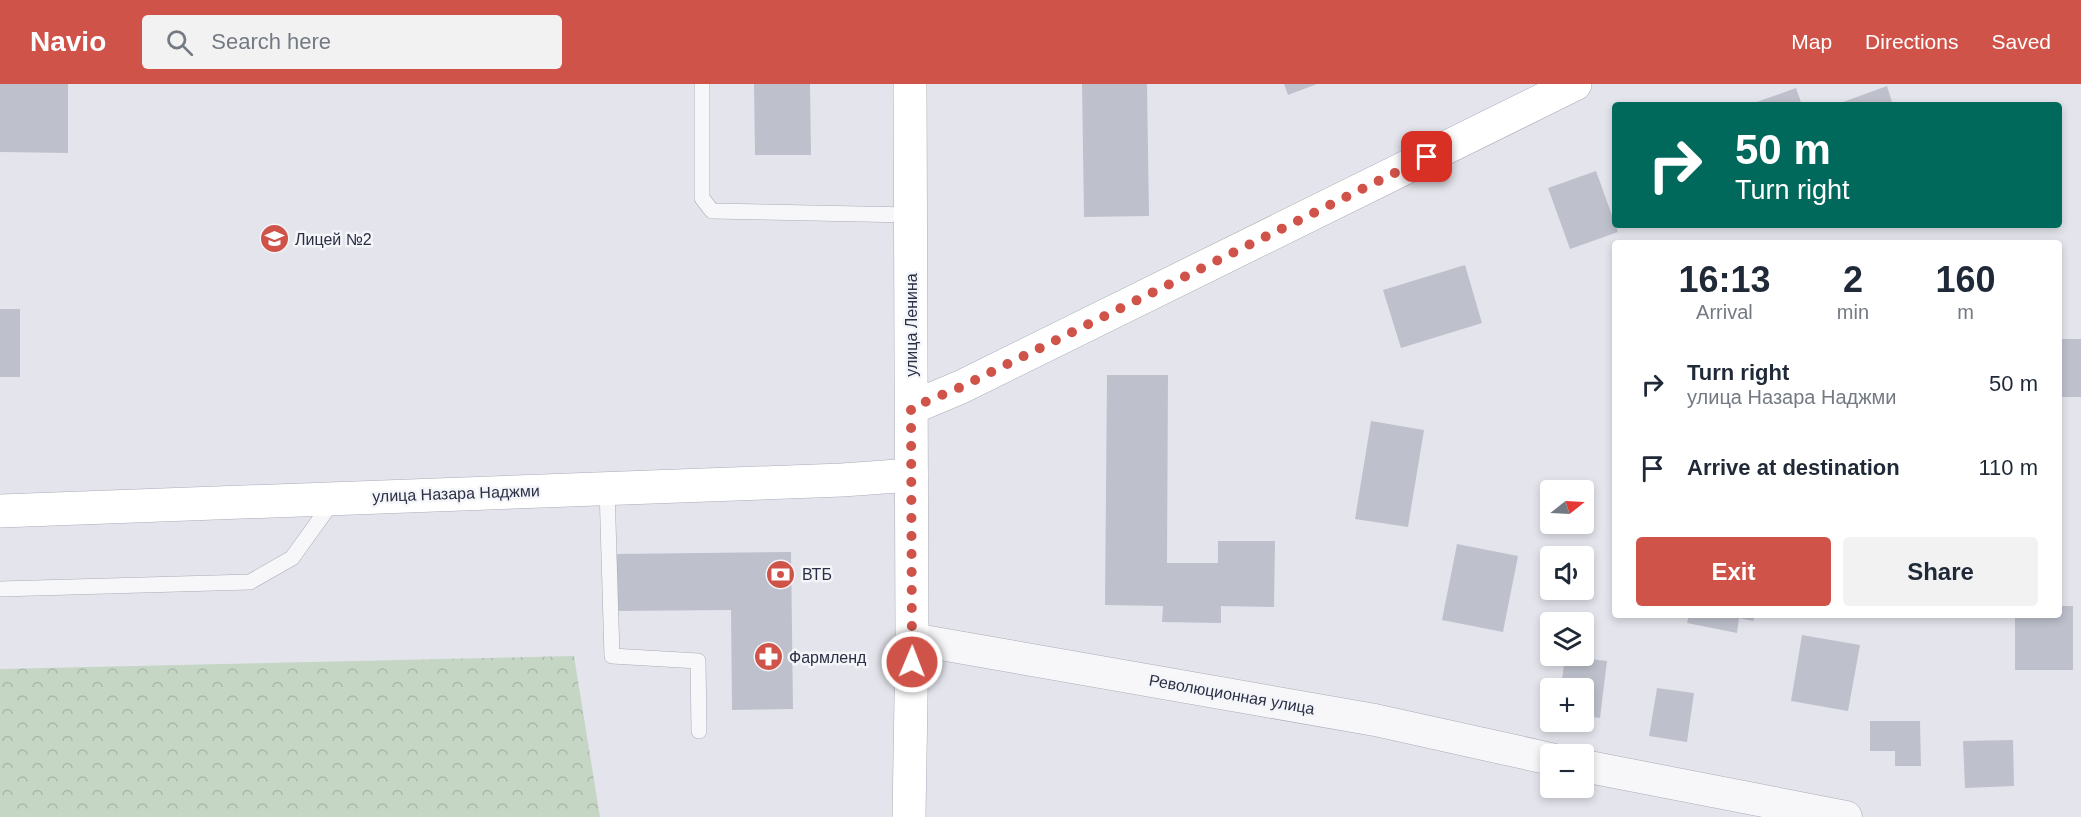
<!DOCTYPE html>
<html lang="en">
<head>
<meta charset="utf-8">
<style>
  :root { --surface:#fff; --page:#f2f2f3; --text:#1f2937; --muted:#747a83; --accent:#d05349 }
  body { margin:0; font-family:Helvetica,sans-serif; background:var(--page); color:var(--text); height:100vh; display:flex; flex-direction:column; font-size:22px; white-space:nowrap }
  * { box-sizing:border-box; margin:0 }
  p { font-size:20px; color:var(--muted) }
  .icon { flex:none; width:33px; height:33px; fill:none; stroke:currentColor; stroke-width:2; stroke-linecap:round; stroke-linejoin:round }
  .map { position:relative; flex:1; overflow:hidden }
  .panel { position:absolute; left:1612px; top:156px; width:450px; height:378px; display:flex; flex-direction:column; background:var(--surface); border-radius:6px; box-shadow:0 3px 9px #0003 }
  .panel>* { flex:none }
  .guide { position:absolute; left:1612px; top:18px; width:450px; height:126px; border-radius:6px; box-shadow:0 3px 9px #0003; background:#00695c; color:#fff; overflow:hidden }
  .needle { width:39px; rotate:72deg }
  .controls { position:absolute; left:1540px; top:396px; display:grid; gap:12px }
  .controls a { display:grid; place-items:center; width:54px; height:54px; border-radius:6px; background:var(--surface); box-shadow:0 3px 9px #0003; font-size:30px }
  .pin { position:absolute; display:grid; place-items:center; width:51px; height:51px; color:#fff; margin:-26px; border-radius:12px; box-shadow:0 3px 9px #0006 }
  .me { position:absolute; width:66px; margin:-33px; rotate:1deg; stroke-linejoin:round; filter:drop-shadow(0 0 4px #0008) }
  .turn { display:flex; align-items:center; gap:21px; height:126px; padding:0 24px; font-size:27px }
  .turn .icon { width:78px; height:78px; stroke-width:2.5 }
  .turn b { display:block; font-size:42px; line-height:51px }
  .eta { display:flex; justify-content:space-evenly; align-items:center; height:102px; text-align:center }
  .eta b { font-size:36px; font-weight:800; line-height:42px }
  .action { display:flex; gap:12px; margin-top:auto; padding:12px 24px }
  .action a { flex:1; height:69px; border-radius:6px; background:var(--accent); color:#fff; font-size:24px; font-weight:800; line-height:69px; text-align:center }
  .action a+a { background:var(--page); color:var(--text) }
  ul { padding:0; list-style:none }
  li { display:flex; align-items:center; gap:18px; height:84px; padding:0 24px }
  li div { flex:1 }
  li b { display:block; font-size:22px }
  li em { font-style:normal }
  header { display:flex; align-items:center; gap:36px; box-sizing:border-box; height:84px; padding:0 30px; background:var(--accent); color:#fff }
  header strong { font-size:28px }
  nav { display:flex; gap:33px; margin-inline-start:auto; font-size:21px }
  .search { width:420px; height:54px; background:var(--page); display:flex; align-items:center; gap:15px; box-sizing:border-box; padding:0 21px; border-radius:6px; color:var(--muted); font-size:22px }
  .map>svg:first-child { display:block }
</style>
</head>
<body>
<header>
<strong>Navio</strong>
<div class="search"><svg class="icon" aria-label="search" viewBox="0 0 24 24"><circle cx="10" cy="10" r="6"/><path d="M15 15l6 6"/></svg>Search here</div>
<nav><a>Map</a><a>Directions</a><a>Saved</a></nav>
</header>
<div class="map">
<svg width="2081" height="733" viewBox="0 0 2081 733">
  <defs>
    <pattern id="forest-crowns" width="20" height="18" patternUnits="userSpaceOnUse" patternTransform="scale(1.5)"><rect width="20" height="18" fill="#c5d6c5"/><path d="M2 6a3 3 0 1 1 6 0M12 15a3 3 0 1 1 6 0" fill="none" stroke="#a9b8ab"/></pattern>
  </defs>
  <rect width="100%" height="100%" fill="#e4e5ec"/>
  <!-- forest -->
  <path fill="url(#forest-crowns)" d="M574,572L600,733H0V585Z"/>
  <!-- building -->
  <path fill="#bec0cc" d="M0,0H68V69L0,68Z
    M754,0H810L811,71H755Z
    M1082,0H1147L1149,132L1084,133Z
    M1284,0H1317L1288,11Z
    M1887,2L1893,21H1844L1843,18Z
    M1796,4L1802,21H1748Z
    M1596,87L1618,148L1570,165L1548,104Z
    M1465,181L1482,239L1401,264L1383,206Z
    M0,225H20V293H0Z
    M2060,255H2081V313H2060Z
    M1107,291H1168L1167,479H1218V457H1275L1274,523L1221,522V539L1162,538L1163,522L1105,521Z
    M1371,337L1424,346L1408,443L1355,435Z
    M1457,460L1518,472L1503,548L1442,536Z
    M791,468L793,625L732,626L731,526L617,527L616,470Z
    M2060,522H2073V586H2015V531H2060Z
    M1689,531H1755L1753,537L1739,534L1737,549L1687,539Z
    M1802,551L1860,561L1848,627L1791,617Z
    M1565,572L1607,577L1600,634L1584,632V604H1561Z
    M1657,604L1694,609L1687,658L1649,652Z
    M1870,637H1920L1921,682H1895V667H1870Z
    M2013,656L2014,702L1965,704L1963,657Z"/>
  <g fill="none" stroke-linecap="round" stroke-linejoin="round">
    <defs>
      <path id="lane" d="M702,0V114L712,127L911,131
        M607,404L612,572L698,577L699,647
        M0,505L250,498L292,474L333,417"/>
      <path id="street" d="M912,555L1375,636L1551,675
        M1584,682L1846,733"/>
      <path id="secondary" d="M911,324L961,303L1575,0
        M0,427L842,396L912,391
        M909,733L912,555L910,0"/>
    </defs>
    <!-- lane casing -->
    <use href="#lane" stroke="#a9abb7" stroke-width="16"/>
    <!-- street casing -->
    <use href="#street" stroke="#a9abb7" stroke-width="33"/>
    <!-- secondary casing -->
    <use href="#secondary" stroke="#a9abb7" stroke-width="34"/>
    <!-- lane -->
    <use href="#lane" stroke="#f7f7fa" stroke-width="15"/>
    <!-- street -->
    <use href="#street" stroke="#f7f7fa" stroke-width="32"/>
    <!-- secondary -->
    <use href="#secondary" stroke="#fff" stroke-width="33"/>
  </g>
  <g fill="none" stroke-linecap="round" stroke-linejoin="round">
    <!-- route -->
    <path stroke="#d05349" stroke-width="10" stroke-dasharray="0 18" d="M912,578L911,324L961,303L1427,73"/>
  </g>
  <!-- icons -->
  <defs>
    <symbol id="school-disc" viewBox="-11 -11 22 22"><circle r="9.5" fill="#d05349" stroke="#f4f5f9"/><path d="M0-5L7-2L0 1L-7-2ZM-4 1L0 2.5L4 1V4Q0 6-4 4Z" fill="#fff"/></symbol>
    <symbol id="bank-disc" viewBox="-11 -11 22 22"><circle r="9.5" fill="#d05349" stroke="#f4f5f9"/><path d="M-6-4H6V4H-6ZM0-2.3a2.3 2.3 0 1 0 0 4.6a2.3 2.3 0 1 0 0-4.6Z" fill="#fff"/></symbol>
    <symbol id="pharmacy-disc" viewBox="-11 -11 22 22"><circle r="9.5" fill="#d05349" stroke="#f4f5f9"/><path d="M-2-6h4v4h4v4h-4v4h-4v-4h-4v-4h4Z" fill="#fff"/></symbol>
  </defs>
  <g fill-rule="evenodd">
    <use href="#school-disc" x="258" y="138" width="33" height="33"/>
    <use href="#bank-disc" x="764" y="474" width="33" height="33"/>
    <use href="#pharmacy-disc" x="752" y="556" width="33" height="33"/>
  </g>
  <g text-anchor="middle" stroke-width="5" stroke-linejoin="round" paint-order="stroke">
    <!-- poi labels -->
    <g font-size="16" fill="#2b2f45" stroke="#f4f5f9" text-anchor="start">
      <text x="295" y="161">Лицей №2</text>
      <text x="802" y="496">ВТБ</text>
      <text x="789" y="579">Фармленд</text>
    </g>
    <!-- street labels -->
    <g font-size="16" fill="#2b2f45" stroke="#f4f5f9">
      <text transform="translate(911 241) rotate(-90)" y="6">улица Ленина</text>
      <text transform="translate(456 409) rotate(-2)" y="6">улица Назара Наджми</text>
      <text transform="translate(1232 610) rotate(10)" y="6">Революционная улица</text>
    </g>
  </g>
</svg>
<div class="controls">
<a><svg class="needle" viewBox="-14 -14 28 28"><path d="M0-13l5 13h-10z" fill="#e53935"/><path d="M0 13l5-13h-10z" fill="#747a83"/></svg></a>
<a><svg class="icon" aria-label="sound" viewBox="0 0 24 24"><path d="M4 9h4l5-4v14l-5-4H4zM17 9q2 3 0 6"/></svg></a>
<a><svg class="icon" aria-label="layers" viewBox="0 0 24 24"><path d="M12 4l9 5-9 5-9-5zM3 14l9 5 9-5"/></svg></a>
<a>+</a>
<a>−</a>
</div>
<div class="pin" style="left:1427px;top:73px;background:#d93025"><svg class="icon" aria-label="arrive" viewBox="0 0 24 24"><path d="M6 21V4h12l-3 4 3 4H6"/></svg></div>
<svg class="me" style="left:912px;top:578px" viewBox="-20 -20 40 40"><circle r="17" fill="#d05349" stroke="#fff" stroke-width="3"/><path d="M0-11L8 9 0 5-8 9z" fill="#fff"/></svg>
<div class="guide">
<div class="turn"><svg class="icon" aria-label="right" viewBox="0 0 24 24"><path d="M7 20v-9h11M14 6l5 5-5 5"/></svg><div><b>50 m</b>Turn right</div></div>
</div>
<section class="panel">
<div class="eta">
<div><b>16:13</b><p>Arrival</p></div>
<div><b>2</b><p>min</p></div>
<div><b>160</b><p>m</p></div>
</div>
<ul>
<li><svg class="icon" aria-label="right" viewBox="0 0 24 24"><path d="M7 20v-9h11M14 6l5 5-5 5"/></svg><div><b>Turn right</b><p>улица Назара Наджми</p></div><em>50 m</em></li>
<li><svg class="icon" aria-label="arrive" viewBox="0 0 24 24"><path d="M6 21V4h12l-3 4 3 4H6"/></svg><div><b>Arrive at destination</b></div><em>110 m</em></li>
</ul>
<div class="action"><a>Exit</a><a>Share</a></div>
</section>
</div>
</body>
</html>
